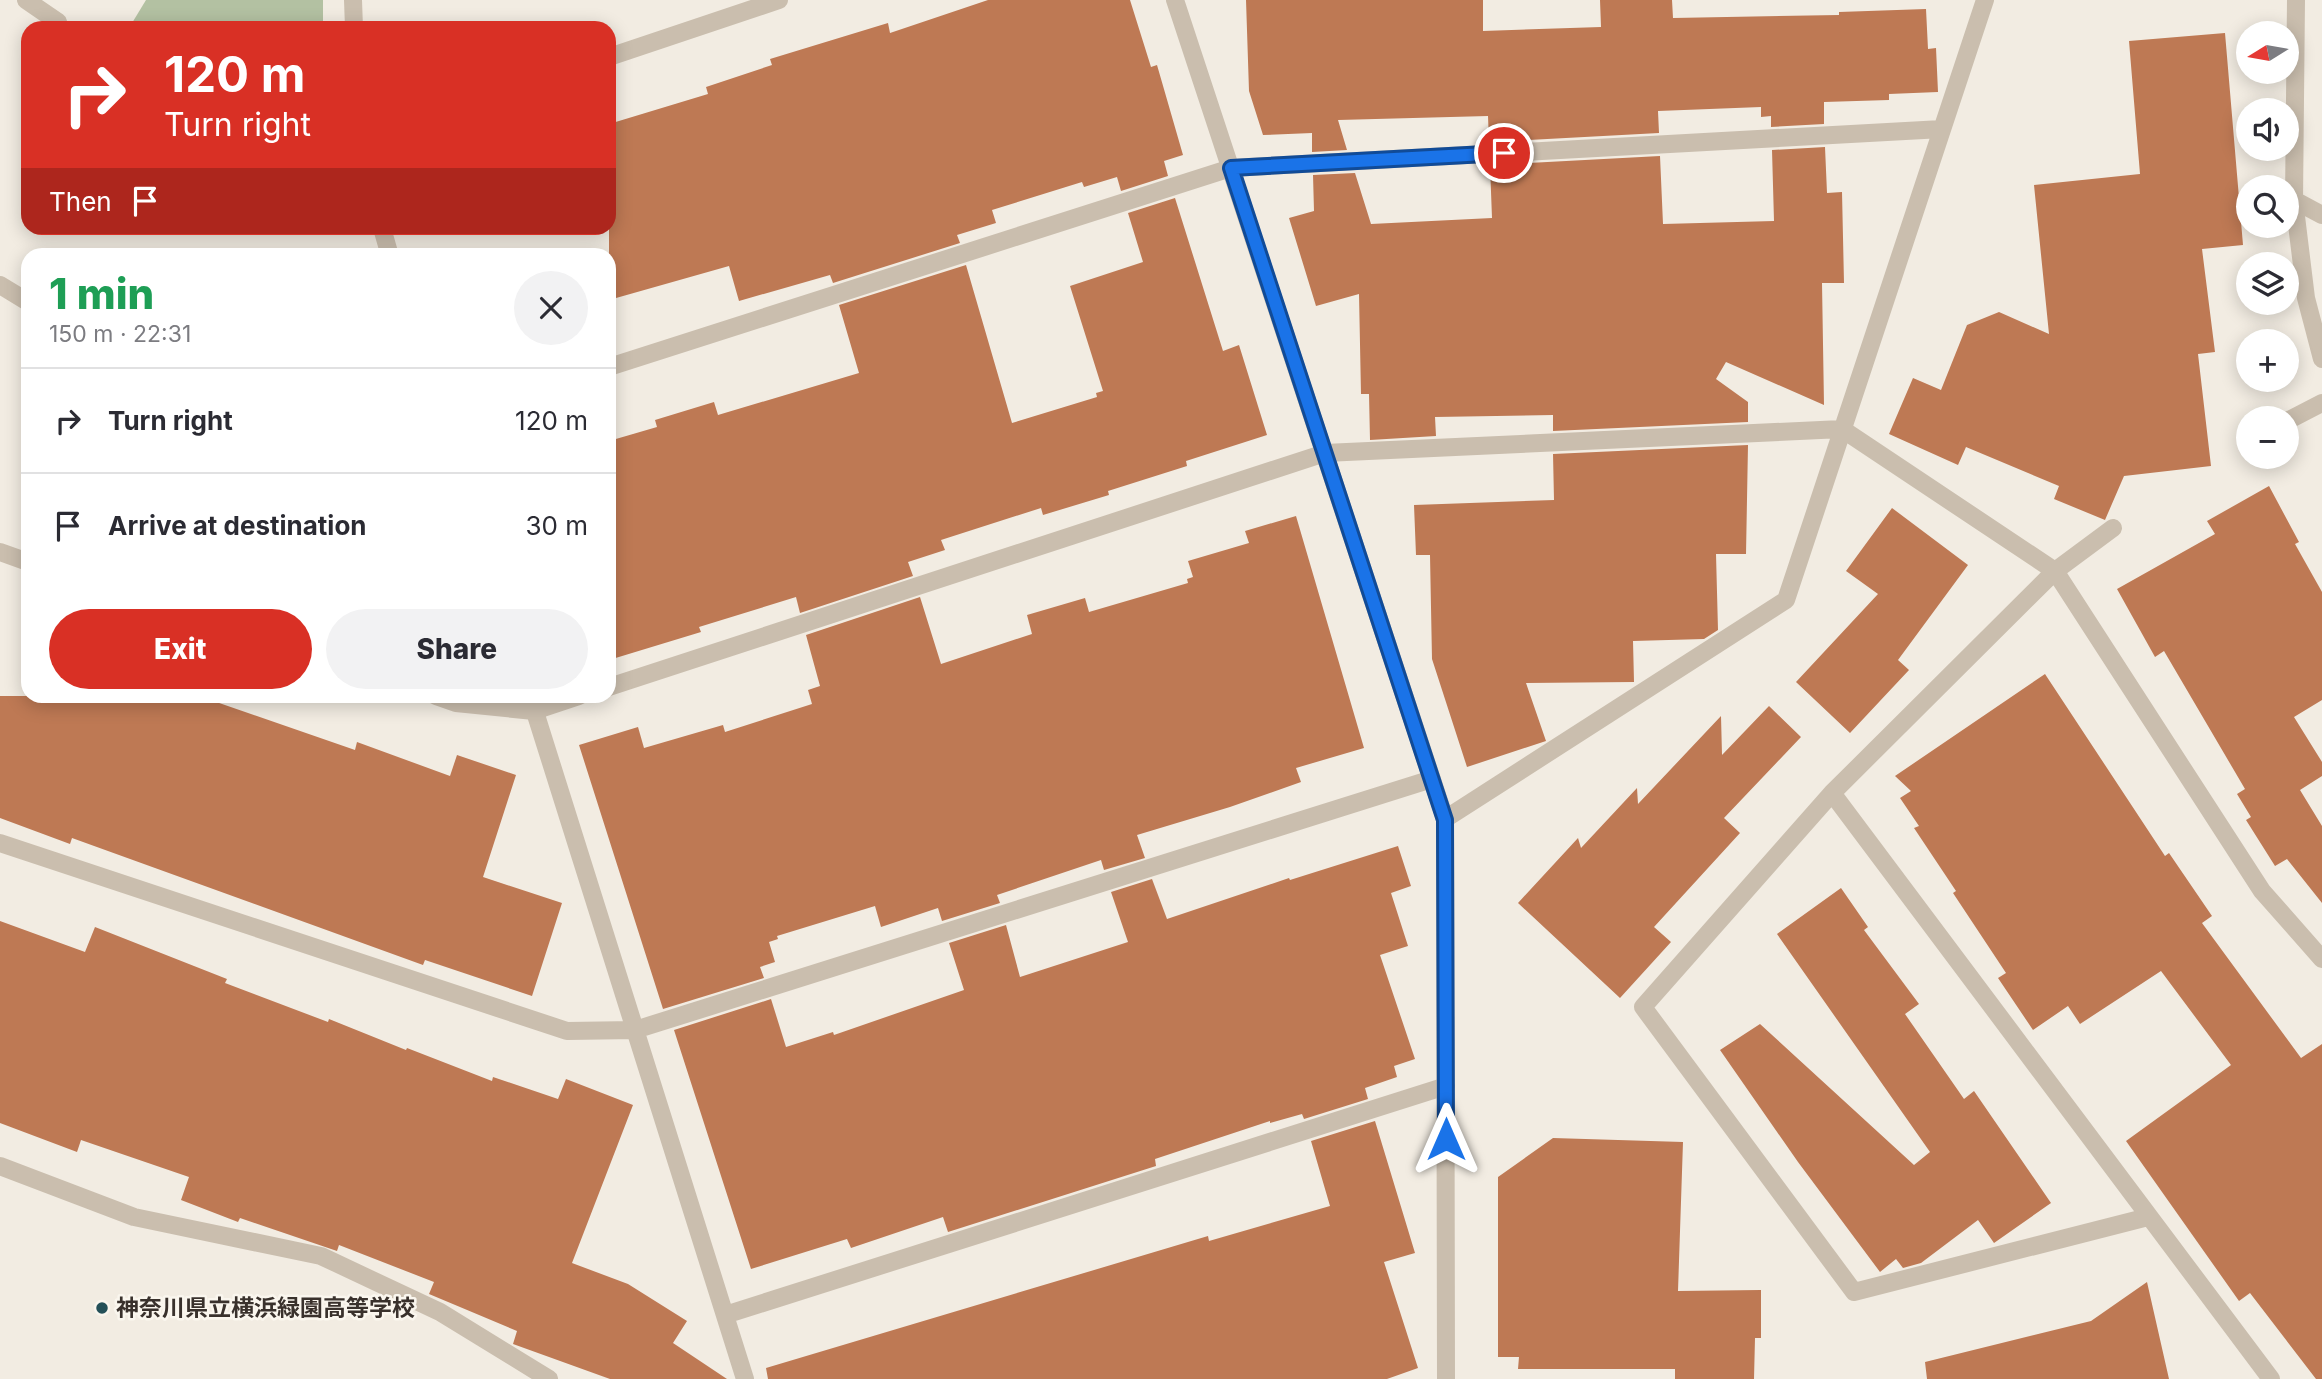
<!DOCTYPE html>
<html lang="en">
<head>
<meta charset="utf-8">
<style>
  :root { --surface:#fff; --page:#f2f2f3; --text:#2b2b33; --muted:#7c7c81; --line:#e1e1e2; --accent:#d93025 }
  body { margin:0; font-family:Inter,"Noto Sans JP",sans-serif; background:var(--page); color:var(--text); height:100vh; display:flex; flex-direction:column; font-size:26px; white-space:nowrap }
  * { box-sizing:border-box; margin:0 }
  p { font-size:23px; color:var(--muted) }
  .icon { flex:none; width:38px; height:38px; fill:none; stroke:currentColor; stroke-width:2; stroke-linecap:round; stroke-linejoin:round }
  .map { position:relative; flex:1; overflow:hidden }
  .drawer { position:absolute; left:21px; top:248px; width:595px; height:455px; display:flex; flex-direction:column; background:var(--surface); border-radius:21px; box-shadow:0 4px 18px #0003 }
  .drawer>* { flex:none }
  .hud { position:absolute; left:21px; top:21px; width:595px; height:214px; border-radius:21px; box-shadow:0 4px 18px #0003; background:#d93025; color:#fff; overflow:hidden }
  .needle { width:46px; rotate:259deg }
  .buttons { position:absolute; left:2236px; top:21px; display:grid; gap:14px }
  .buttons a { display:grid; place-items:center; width:63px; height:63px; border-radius:50%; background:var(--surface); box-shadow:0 4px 18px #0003; font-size:35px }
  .pin { position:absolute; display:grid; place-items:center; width:60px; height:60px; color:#fff; margin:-30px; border:4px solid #fff; border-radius:50%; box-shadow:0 2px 7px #0007 }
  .me { position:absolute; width:77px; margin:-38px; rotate:0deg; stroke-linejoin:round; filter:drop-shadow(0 0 5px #0008) }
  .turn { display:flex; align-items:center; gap:24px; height:147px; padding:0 28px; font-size:32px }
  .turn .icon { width:91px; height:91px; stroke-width:2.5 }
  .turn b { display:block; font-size:49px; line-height:60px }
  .then { display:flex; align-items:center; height:66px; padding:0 28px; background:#0003; gap:14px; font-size:26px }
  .round { display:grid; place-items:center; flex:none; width:74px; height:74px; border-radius:37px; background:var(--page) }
  .headline { display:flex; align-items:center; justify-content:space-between; height:119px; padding:0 28px }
  h1 { font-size:42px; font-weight:800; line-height:52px; color:#1e9e55 }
  .button { display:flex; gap:14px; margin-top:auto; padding:14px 28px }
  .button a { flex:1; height:80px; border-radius:42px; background:var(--accent); color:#fff; font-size:28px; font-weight:800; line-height:80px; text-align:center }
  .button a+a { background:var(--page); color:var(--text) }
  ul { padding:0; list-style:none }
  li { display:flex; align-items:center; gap:21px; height:105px; padding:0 28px; border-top:2px solid var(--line) }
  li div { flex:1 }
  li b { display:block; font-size:26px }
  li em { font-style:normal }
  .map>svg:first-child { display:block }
</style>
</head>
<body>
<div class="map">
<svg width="2322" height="1379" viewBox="0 0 2322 1379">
  <rect width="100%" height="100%" fill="#f2ece2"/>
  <!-- green -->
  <path fill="#b3c1a2" d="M146,0H323V28H129Z"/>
  <!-- building -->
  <path fill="#be7954" d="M988,0H1130L1151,67L1157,65L1183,155L1164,161L1168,176L1121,191L1117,177L1084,187L1082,182L992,210L996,223L957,235L960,243L833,283L830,275L739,301L729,266L609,300V124L708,94L706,87L772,65L770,59L888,23L890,33Z
    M1246,0H1483V31L1601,27L1600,0H1672L1673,18L1839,15V12L1926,9L1928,49L1936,48L1938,92L1889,94V100L1824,102V124L1771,127V116L1761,117V107L1658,111L1659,133L1489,142L1488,116L1338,120L1347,150L1312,152V133L1263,135L1249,91Z
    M2225,33L2243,245L2202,249L2215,352L2198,354L2211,466L2124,476L2105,520L2054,499L2059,486L1966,447L1958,465L1889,434L1913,378L1941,390L1967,325L1999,312L2049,334L2034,185L2140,174L2129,41Z
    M1825,147L1827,193L1842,192L1844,283H1822L1824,405L1726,362L1716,379L1748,402V422L1553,431V415L1435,417L1436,436L1370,440L1369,394H1361L1359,294L1316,306L1289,218L1314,211L1313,175L1355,173L1371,224L1492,218L1490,165L1660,156L1663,224L1774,221L1772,150Z
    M1175,198L1223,351L1239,345L1267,435L1186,461L1187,466L1108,491L1109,495L1043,515L1041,508L941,540L945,550L908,562L913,576L800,613L796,597L699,627L701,632L609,660V441L657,427L655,420L714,402L718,415L859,373L839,305L966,265L1012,423L1097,397L1096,393L1103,391L1070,286L1143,262L1128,213Z
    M1748,445L1746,554H1716L1718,630L1704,639L1633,641L1634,682L1526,683L1546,741L1467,767L1432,659L1430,555H1416L1414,505L1554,500L1553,454Z
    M2269,486L2299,542L2295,544L2322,592V700L2294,717L2322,762V776L2300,790L2322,826V903L2287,859L2275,866L2246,820L2251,817L2237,794L2245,789L2164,651L2155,657L2117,589L2215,534L2207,521Z
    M1892,508L1968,565L1898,660L1909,670L1850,733L1796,682L1878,594L1846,571Z
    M1296,516L1364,748L1296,768L1301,782L1230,807L1137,835L1145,858L1104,870L1101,860L997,895L1000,903L942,921L938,908L881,927L875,906L777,936L778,939L769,942L775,962L760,967L764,978L663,1009L579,745L638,727L644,748L723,725L725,732L812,704L808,690L820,686L806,635L920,597L941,664L1032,634L1027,615L1085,598L1089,612L1188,583L1187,579L1193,577L1188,561L1249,543L1245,531Z
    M2045,674L2165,856L2169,853L2212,916L2202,923L2301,1058L2322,1044V1379H2316L2250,1293L2239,1301L2126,1141L2231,1065L2161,971L2080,1024L2068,1006L2033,1030L1998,978L2006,973L1953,893L1956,891L1914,828L1919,826L1900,798L1911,791L1895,776Z
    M0,696H199L355,750L357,742L450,776L457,755L516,775L483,877L562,903L532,996L425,960L423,965L72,838L70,844L0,818Z
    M1769,706L1801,737L1724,818L1740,833L1654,927L1671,942L1620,998L1518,903L1578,838L1581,848L1637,788L1638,804L1721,716L1722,755Z
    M1398,846L1411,886L1391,893L1408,946L1380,955L1415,1059L1394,1066L1397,1077L1365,1088L1368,1099L1304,1119L1302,1114L1270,1123V1121L1155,1159L1156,1166L948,1232L943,1217L851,1248L847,1239L751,1269L674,1030L771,999L786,1047L833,1032L834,1035L964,990L949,943L1006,925L1020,977L1128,942L1111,892L1152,879L1167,919L1289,878L1290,880Z
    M1841,888L1868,927L1864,930L1919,1004L1905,1014L1964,1099L1974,1091L2051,1203L1994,1243L1978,1220L1921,1263L1903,1268L1896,1259L1880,1272L1798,1162L1720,1050L1760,1024L1914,1165L1930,1152L1777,934Z
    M0,921L85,952L95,927L227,979L225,983L328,1022L329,1019L406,1050L407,1048L492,1081L493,1077L558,1099L566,1079L633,1105L572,1263L628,1284L687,1321L673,1343L727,1379H610L513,1344L517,1331L429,1294L434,1282L339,1245L337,1251L240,1218L238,1222L181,1200L189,1177L81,1140L77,1152L0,1123Z
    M1375,1121L1415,1253L1384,1262L1418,1368L1387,1379H768L766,1368L1208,1236L1209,1241L1330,1206L1311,1141Z
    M1553,1138L1683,1142L1678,1291L1761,1290V1338H1755L1754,1379H1675V1369H1518L1519,1357H1498V1177Z
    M2147,1282L2169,1379H1927L1925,1362L2091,1321Z"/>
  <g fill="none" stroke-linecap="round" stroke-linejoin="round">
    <!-- minor -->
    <path stroke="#cabeae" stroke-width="18" d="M26,0L58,22
      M353,0L354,28
      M1175,0L1445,819L1446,1379
      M2296,0L2294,200L2306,298L2322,359
      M609,57L779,0
      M2294,200L2322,215
      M382,228L390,256
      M0,285L28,302
      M609,367L1231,168L1942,129
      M2287,421L2322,403
      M2113,528L2055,571L1832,793L1643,1007L1854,1292L2148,1217
      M0,552L28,562
      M609,687L1325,453L1842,429L2055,571L2262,891L2322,959
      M436,696L456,703L534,711L579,696
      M530,696L745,1379
      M1832,793L2271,1379
      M1445,819L1786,600L1985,0
      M0,843L567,1031L635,1030L1432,779
      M0,1166L134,1217L321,1256L440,1312L549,1379
      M725,1315L1446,1086"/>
  </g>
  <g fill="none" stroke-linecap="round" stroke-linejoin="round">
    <defs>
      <path id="route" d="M1446,1139L1445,820L1231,168L1504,153"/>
    </defs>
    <!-- route casing -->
    <use href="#route" stroke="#114b97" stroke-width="18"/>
    <!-- route -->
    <use href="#route" stroke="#1a73e8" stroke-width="12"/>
  </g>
  <!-- markers -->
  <circle fill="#245058" stroke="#faf6ee" stroke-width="2.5" cx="102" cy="1308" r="7"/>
  <g text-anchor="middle" stroke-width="5" stroke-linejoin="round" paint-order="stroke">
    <!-- poi labels -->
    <g font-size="23" font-weight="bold" fill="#39312c" stroke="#faf6ee" text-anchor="start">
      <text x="116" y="1316">神奈川県立横浜緑園高等学校</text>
    </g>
  </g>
</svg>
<div class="buttons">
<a><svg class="needle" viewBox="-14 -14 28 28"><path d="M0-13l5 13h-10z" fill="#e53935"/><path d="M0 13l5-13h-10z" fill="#7c7c81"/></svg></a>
<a><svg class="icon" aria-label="sound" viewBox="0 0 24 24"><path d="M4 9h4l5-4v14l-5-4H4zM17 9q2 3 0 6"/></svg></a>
<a><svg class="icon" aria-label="search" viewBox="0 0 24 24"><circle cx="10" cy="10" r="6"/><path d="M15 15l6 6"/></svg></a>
<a><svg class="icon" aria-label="layers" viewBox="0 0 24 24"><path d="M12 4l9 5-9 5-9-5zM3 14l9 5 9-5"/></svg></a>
<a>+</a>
<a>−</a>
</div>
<div class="pin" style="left:1504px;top:153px;background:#d93025"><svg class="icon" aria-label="arrive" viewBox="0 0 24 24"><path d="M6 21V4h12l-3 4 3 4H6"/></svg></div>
<svg class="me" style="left:1446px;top:1139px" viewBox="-20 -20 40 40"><path d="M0-17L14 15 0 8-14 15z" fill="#1a73e8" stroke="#fff" stroke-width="4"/></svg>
<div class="hud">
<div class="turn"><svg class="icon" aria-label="right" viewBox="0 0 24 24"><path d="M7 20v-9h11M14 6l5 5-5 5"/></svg><div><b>120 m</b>Turn right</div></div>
<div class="then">Then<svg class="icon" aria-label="arrive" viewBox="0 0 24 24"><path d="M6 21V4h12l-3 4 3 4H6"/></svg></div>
</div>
<section class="drawer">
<div class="headline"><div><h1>1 min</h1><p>150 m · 22:31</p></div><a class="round"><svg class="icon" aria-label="close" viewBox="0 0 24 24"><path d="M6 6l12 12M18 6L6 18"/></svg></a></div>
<ul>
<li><svg class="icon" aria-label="right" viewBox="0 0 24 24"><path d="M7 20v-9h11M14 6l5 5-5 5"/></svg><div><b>Turn right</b></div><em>120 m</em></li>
<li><svg class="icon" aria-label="arrive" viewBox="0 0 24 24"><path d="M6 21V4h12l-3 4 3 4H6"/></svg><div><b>Arrive at destination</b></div><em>30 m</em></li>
</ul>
<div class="button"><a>Exit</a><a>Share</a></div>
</section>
</div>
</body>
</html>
